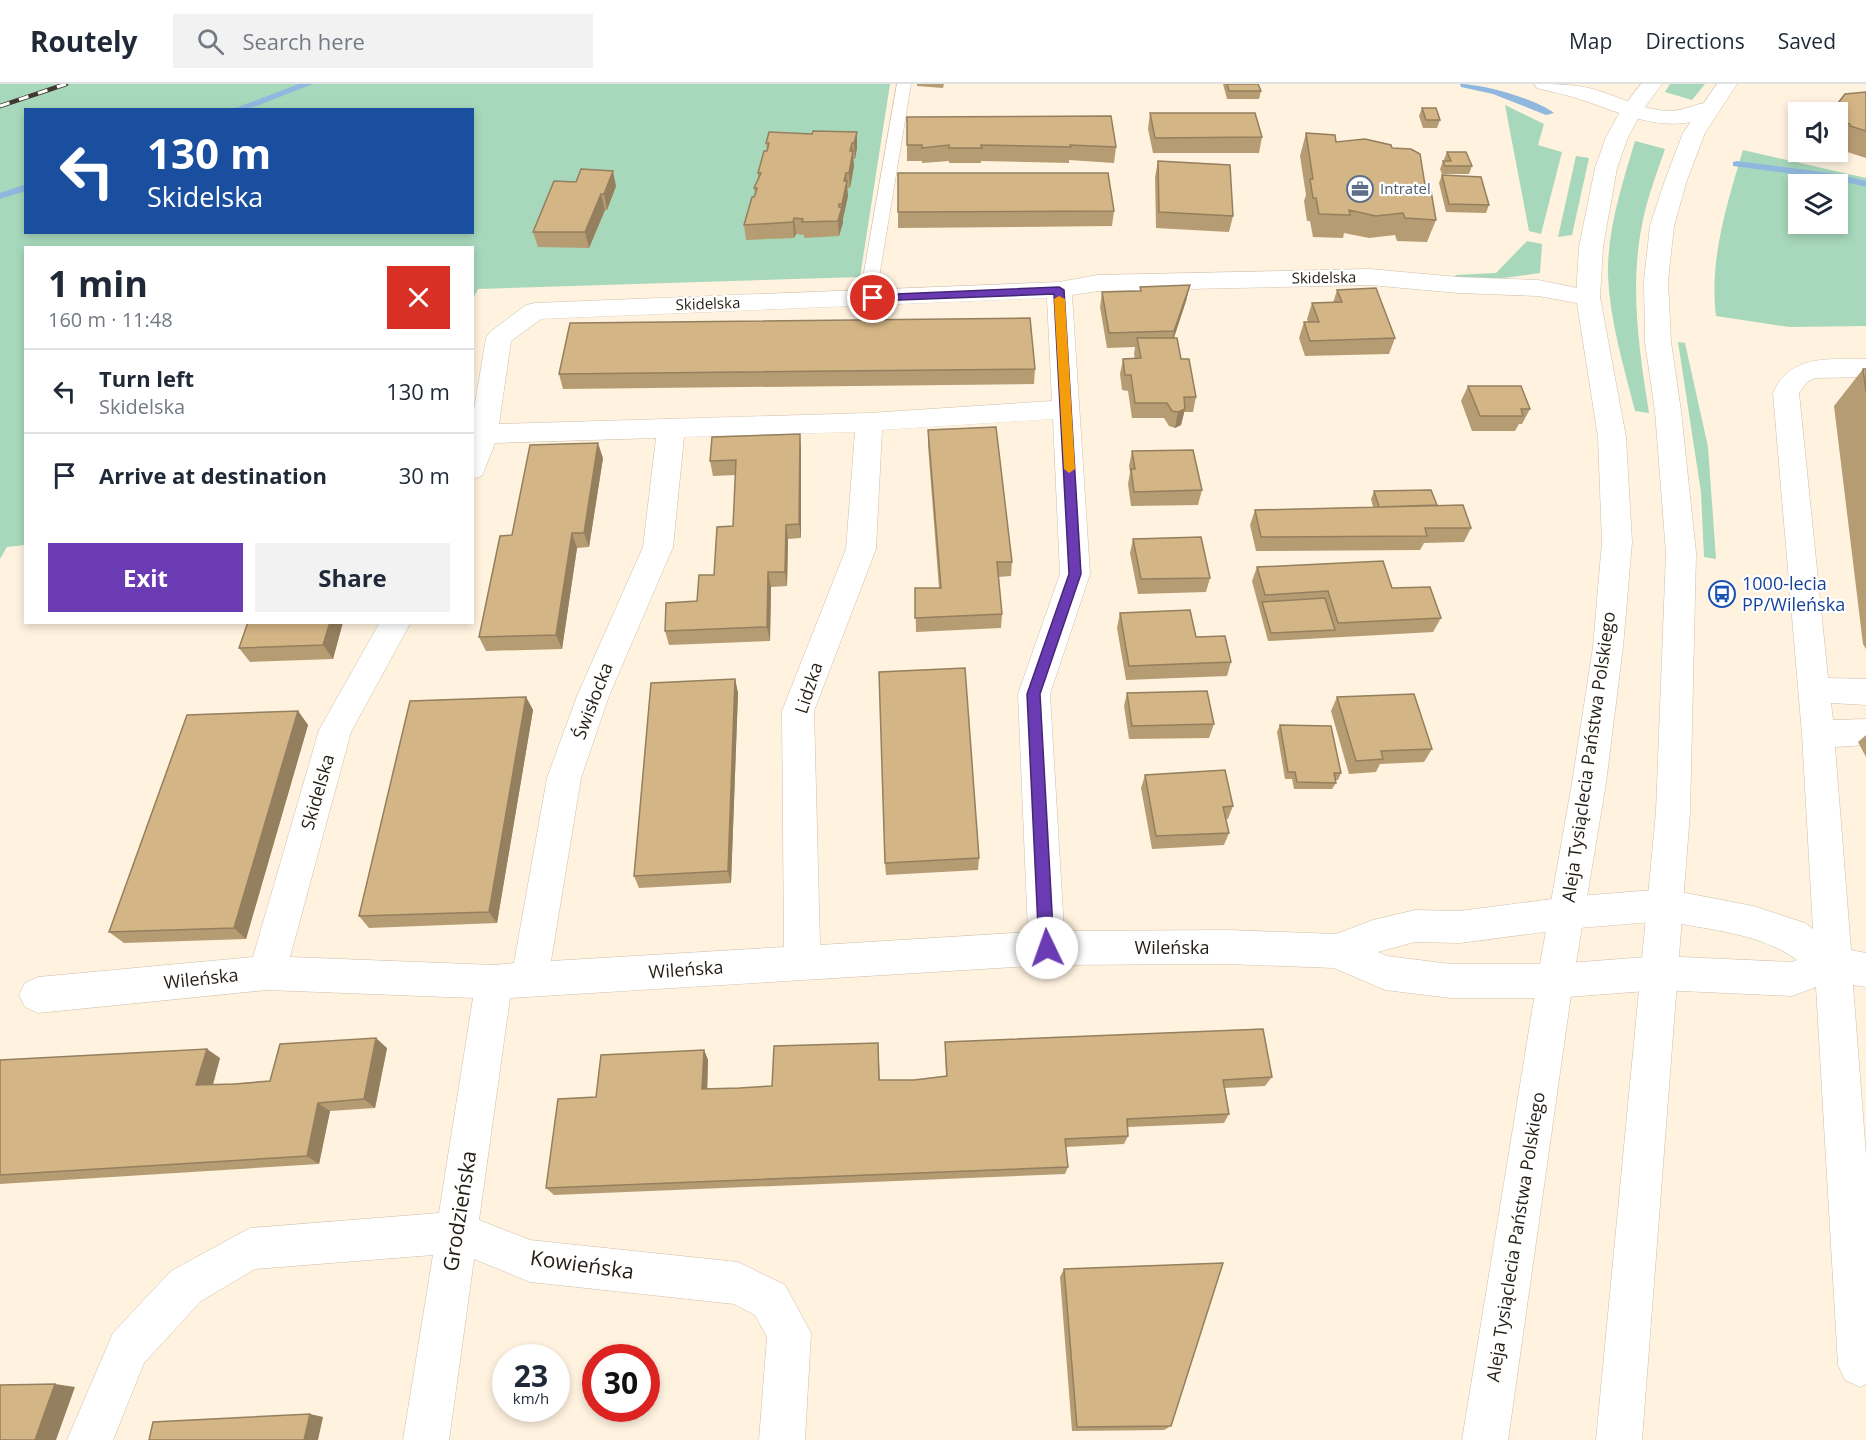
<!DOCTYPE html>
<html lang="en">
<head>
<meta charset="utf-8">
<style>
  :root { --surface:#fff; --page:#f2f2f3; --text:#1f2937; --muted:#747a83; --line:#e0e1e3; --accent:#6a3bb3 }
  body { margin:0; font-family:"Open Sans",sans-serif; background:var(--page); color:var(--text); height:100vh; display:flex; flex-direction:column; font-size:22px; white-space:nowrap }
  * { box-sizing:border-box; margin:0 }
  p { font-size:20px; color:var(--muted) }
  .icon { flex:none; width:33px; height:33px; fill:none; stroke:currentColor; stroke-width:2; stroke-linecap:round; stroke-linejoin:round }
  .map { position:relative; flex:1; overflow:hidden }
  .details { position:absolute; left:24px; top:162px; width:450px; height:378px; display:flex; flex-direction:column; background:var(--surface); border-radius:0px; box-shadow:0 3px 9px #0003 }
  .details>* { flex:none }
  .top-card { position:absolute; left:24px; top:24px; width:450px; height:126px; border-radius:0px; box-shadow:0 3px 9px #0003; background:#1a4fa0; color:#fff; overflow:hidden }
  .buttons { position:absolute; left:1788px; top:18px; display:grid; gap:12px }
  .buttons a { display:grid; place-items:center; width:60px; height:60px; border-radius:0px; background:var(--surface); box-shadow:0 3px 9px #0003; font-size:30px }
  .speed { position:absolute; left:492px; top:1260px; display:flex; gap:12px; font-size:30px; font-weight:700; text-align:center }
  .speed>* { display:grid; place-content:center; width:78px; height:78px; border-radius:50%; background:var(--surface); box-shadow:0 3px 9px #0003; line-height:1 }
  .speed small { font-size:15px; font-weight:400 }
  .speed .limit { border:9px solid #d22; background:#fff; color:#111 }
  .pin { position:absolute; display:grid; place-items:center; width:51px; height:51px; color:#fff; margin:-26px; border:3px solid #fff; border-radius:50%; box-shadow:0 2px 6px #0007 }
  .me { position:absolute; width:66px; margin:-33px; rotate:357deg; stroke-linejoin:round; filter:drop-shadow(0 0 4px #0008) }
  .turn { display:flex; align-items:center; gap:21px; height:126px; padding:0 24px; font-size:27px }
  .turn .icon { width:78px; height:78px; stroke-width:2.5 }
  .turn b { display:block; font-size:42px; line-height:51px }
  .round { display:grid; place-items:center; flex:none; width:63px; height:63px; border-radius:0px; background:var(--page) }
  .summary { display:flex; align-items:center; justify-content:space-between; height:102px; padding:0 24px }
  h1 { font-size:36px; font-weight:700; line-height:45px }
  .action { display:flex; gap:12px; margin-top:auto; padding:12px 24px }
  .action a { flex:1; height:69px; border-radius:0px; background:var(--accent); color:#fff; font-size:24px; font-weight:700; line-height:69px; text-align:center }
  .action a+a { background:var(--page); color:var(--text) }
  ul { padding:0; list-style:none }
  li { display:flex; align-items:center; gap:18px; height:84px; padding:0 24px; border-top:2px solid var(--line) }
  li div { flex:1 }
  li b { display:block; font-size:22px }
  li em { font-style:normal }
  header { display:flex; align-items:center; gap:36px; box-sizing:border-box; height:84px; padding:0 30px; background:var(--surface); border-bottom:2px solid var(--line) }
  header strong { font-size:28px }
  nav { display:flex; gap:33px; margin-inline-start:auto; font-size:21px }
  .search { width:420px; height:54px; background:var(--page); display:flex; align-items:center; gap:15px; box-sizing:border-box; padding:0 21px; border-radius:0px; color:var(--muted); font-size:22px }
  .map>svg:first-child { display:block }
</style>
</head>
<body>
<header>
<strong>Routely</strong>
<div class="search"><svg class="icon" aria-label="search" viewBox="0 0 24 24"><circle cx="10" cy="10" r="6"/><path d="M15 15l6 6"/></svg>Search here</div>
<nav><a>Map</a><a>Directions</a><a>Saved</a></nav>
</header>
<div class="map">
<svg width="1866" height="1356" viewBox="0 0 1866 1356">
  <rect width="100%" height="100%" fill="#fff2df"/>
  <!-- green -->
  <path fill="#a7d8bb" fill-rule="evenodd" d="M0,0H890L860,193L478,205L473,215L472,164H26L25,461L7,463L0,475ZM26,26H472V148H26Z
    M1670,0H1705L1692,16L1665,8Z
    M1505,21L1544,40L1538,61L1562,68L1541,150L1529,147Z
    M1635,57L1665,65C1657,88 1648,112 1643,136C1629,200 1639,266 1649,329L1635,327C1624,283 1610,238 1608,192C1607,146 1622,101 1635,57Z
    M1743,66L1866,94V242L1789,243L1716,232C1709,175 1727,120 1743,66ZM1838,100V140H1798V100Z
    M1576,72L1589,74L1572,151L1558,153Z
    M1527,157L1542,160L1540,189L1496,195H1457L1455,191L1496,189Z
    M1678,258L1685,259L1708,363L1716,475L1704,473L1701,408Z"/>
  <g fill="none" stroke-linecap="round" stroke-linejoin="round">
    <!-- stream -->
    <path fill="#90b8df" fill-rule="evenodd" d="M299,0H313L246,26H230Z
      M1460,0C1483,0 1536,15 1554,29L1546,31L1493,10L1461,3Z
      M1737,77L1838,90L1866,97V103L1838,96L1733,82V78Z
      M26,100V107L0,115V109Z"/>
    <defs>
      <path id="lane" d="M897,0H911L880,188L881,214L873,219L865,214L864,188Z"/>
      <path id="street" d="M1534,0C1554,0 1573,0 1593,5C1618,12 1643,26 1668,27C1686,28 1701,15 1718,19L1721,24C1717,30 1712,31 1705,34C1663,50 1622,29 1582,16C1568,11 1552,8 1537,4Z
        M1370,185L1458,193L1538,196L1597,208L1600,213L1597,218L1588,221L1538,212L1458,209L1370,201L1098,207L1072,211L1090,490L1050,610L1064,847L1228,846L1336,850L1373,836L1415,826L1460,827L1567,813L1665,805L1753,822L1805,839L1813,845L1802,650L1773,309C1791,269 1829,276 1866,275V293L1815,294L1807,298L1799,309L1828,594L1866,595V621L1831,619L1833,636L1866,635V661L1835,663L1851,866L1866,869V903L1853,901L1866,1071V1300L1860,1303L1845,1296L1838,1281L1816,903L1792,912L1659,906L1555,914H1451L1385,906L1334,884L1228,880L1047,881L510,914L479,1136L530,1156L738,1178L785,1201L811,1249L805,1356H759L767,1253L755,1231L734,1220L530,1198L474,1175L449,1356H403L433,1171L255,1185L201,1217L144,1279L113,1356H67L113,1249L171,1187L250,1144L439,1129L473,914L267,906L38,929L25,923L19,911L25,899L38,893L253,873L319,646L380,538H411L351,648L290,873L494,881L514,879L547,694L577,612L643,463L656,354L495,359L482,392L472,395V337L486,254L490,248L526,221L535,219L1059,198L1098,191ZM1047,214L1052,317L869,329L499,340L511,257L541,235ZM1053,335L1060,490L1018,610L1028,848L820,861L814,627L876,465L882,346ZM855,348L846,465L782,627L784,863L551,877L581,694L609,612L673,463L684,353ZM1665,837C1710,846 1760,849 1797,876L1792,878L1659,872L1555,880H1451L1387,872L1378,868L1415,858L1460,859L1567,845Z"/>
      <path id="secondary" d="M1641,0H1662L1642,27L1628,53L1617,84L1603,163L1600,213L1626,353L1632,458L1623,563L1606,699L1573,897L1508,1356H1462L1537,897L1572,699L1593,563L1602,458L1598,353L1576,213L1579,163L1595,84L1606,53L1621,26Z
        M1717,0H1737L1705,49L1687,96L1674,142L1668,197L1671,258L1681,327L1696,469L1690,728L1642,1356H1596L1656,728L1666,469L1655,327L1645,258L1644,197L1650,142L1665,96L1683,49Z"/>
    </defs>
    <!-- lane casing -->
    <use href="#lane" stroke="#cebfa8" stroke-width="1"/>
    <!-- street casing -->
    <use href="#street" stroke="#cebfa8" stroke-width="1"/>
    <!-- secondary casing -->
    <use href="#secondary" stroke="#cebfa8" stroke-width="1"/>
    <!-- lane -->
    <use href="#lane" fill="#fff" fill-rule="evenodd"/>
    <!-- street -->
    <use href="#street" fill="#fff" fill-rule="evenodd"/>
    <!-- secondary -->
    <use href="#secondary" fill="#fff" fill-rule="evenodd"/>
    <defs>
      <path id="rail" d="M0,22L66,0"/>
    </defs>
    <!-- rail casing -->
    <use href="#rail" stroke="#40392f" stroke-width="4.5"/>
    <!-- rail -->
    <use href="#rail" stroke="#fff" stroke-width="3" stroke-dasharray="10" stroke-linecap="butt"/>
  </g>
  <!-- wall -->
  <path fill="#b69c73" d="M917,0H944L943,4L917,2Z
    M1223,0H1258L1261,7L1259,15H1227Z
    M1866,8V74L1838,65V28H1827L1830,24L1835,23Z
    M1422,24L1440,36L1437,44H1423L1419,32Z
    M1150,29L1262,53L1259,69H1153L1148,45Z
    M907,33L1116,63L1114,79L1069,76V79L981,77V79H949V77L922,79V77H907Z
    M857,48V64L855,75H853L854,82L850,104H847L848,112L839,152L804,154V151L796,150L794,154L746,156L744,141L755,111L754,104L758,94V89L767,67L766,59L812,50Z
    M1306,49L1336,58L1392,64L1425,101L1436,136L1427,158L1397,157L1395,151L1369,154L1344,149L1343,154L1313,153L1310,137H1307L1304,117L1306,111L1300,72Z
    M1447,68L1472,82L1469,90H1442L1440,85L1443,77H1445L1444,75Z
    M1158,77L1233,132L1229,148L1156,144L1155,93Z
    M1442,91L1489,121L1486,129L1446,128L1439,99Z
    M616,102L607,126H605L589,164L538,163L533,148Z
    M1114,127L1112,142L898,144V128Z
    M1190,201L1186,217L1174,254L1181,275L1196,313L1193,328H1184L1181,341L1175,344L1169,342L1164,334H1132L1128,307L1122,306L1120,290L1123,275H1135L1134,270L1135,263L1107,264L1100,223L1102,208L1140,207V203Z
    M1337,206L1395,254L1389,270L1305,272L1299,254L1304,238H1308L1307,235L1312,219H1333Z
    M1035,285L1034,300L563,305L559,290Z
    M1863,285H1866V565L1863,560L1834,322Z
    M1468,302L1530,325L1522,340H1519L1515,347H1472L1461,317Z
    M928,346L1012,478L1011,492L998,493L1002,530L1001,544L916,548L915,504H939L928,361Z
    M801,365V454L788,455L787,502L771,503L770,557L669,561L665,547L697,517L714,491L733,442L736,391L713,392L710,377Z
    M1132,367L1202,406L1198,421L1131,422L1128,400L1130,388L1129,382Z
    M603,374L589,463L577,464L562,565L486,567L479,553L512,451Z
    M1374,407L1437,421L1471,444L1464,458L1424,459L1420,466L1256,467L1250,441L1255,426L1373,423L1371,415Z
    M1133,455L1210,494L1206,508L1138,510L1130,469Z
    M1257,483L1392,504L1441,534L1433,548L1268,557L1252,497Z
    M1120,529L1196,553L1231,578L1227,592L1126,596L1117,544Z
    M248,538H343L333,575L250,578L239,564Z
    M735,595L738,609L731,799L639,804L634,792Z
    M1127,609L1214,640L1209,654L1129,655L1124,622Z
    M526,613L533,626L497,839L369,844L359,832Z
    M1337,613L1432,665L1424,678L1380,680L1376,688L1349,690L1331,627Z
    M298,627L308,641L246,855L124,859L109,848Z
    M1280,641L1341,689L1338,696H1335L1336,699L1332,705H1294L1292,695H1285L1277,648Z
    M1866,651V673L1858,658Z
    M1145,691L1233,722L1228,735H1226L1229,749L1224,761L1152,765L1141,704Z
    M979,774L978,786L886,791L885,779Z
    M945,958L1272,993L1265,1002L1225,1004L1229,1030L1224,1039L1128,1043V1052L1124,1060L1066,1063L1068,1083L1065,1090L554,1111L546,1104L596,1013L704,966L708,976L707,1005L739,1004L772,1002L878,959L880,996H914L946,993Z
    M387,964L375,1024L330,1027L319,1080L0,1100V976L220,974L213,1001L270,997Z
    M1064,1185L1171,1342L1164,1346L1072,1347L1060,1193Z"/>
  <!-- shaded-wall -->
  <path fill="#947f5e" d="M857,48V64L855,75L854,59Z
    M852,59L854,82L850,104L849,89Z
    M613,87L616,102L607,126L604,110Z
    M846,89L848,112L843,135L842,120L844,97Z
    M601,110L605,126L589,164L585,148Z
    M839,120L840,129L842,123L843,139L839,152L838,137Z
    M794,134L796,150L794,154L793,138Z
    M1190,201L1186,217L1171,262L1174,247Z
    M1185,325L1181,341L1175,344L1178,328Z
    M800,350L801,365V454L799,440Z
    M598,359L603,374L589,463L584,449Z
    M786,441L788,455L787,502L785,488Z
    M572,449L577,464L562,565L556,551Z
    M768,488L771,503L770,557L767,543Z
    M330,538H343L333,575L323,561Z
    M735,595L738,609L731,799L728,787Z
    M526,613L533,626L497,839L489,828Z
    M298,627L308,641L246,855L234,844Z
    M376,954L387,964L375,1024L364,1015Z
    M207,965L220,974L210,1010L196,1001Z
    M704,966L708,976L707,1014L702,1005Z
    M318,1019L330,1027L319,1080L307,1072Z
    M55,1300L75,1303L56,1356H35Z
    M310,1330L323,1333L318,1356H304Z"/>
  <!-- building -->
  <path fill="#d4b586" stroke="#947f5e" stroke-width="1.5" d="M1227,0H1258L1261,7H1229Z
    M1866,8V47L1850,42V40L1838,37V28H1828L1830,24L1835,23L1845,10Z
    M1422,24H1436L1440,36H1426Z
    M1150,29H1255L1262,53L1155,54Z
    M1111,32L1116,63L1070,61L1071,63L981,61L982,64H949V61L922,64V61H907V33Z
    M813,47L857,48L854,59H852L850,67H853L849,89H846L844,97H847L842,120H839V123H842L838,137L802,138L803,135L794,134L793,138L744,141L752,113H754L756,108L757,104H754L761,89H758L764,67H767L769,59H766L769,48L812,50Z
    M1306,49L1335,51L1336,58L1365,55L1391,61L1392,64L1411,65L1420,70L1425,101H1430L1436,136L1405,134L1403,129L1376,132L1349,126L1350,131L1319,130L1316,114H1313L1310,95H1313Z
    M1447,68H1466L1472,82H1445L1443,77H1451Z
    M1158,77L1230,81L1233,132L1159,128Z
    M581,85L613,87L604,110H601L585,148H533L554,97L576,98Z
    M898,89H1108L1114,127L898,128Z
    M1442,91L1481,93L1489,121L1449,120Z
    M1190,201L1174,247L1109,249L1102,208L1141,207L1140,203Z
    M1376,204L1395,254L1310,257L1304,238H1319L1312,219L1342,218L1337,206Z
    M1030,234L1035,285L559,290L570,239Z
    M1137,254H1177L1181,275H1189L1196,313H1184L1185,325L1178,328L1172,327L1167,319H1135L1131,291H1125L1123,275L1141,274Z
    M1863,285H1866V308Z
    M1468,302H1521L1530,325H1521L1523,332H1480Z
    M996,343L1012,478H997L1002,530L915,534V504H941L928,346Z
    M800,350L799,440L786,441L785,488H768L767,543L665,547L666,519L697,517L699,491H714L717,443L733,442L736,376L710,377L712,353Z
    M598,359L584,449H572L556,551L479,553L500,452L512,451L530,361Z
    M1193,366L1202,406L1134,408L1131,385H1135L1132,367Z
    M1431,406L1437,421L1379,423L1374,407Z
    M1463,421L1471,444H1425L1427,452L1261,453L1255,426Z
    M1201,453L1210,494L1141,495L1133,455Z
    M1383,477L1392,504L1430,503L1441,534L1338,539L1328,507L1265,511L1257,483Z
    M1325,514L1335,546L1271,549L1262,518Z
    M1190,526L1196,553L1225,552L1231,578L1129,582L1120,529Z
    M248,538H330L323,561L239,564Z
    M965,584L979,774L885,779L879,588Z
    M735,595L728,787L634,792L651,599Z
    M1207,607L1214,640L1132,642L1127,609Z
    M1414,610L1432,665L1381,667L1383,675L1356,677L1337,613Z
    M526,613L489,828L359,832L410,617Z
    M298,627L234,844L109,848L187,631Z
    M1280,641L1331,642L1341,689H1334L1336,699L1297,698L1295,688H1288Z
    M1225,686L1233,722L1223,723L1229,749L1156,752L1145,691Z
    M1263,945L1272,993L1223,996L1229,1030L1127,1035L1128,1052L1065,1055L1068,1083L546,1104L558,1015L596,1013L601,971L704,966L702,1005L739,1004L772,1002L774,962L878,959L879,996H914L947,992L945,958Z
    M376,954L364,1015L318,1019L307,1072L0,1091V976L207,965L196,1001L235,1000L270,997L280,960Z
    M1223,1179L1171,1342L1077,1343L1064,1185Z
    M55,1300L35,1356H0V1301Z
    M310,1330L304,1356H149L153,1338Z"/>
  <!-- route -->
  <path fill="#6a3bb3" stroke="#452674" stroke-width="1.5" d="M1059,203L1064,206L1081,490L1040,610L1054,864L1052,869L1047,871L1041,869L1039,864L1027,610L1069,490L1054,210L873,217L868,214L873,211Z"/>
  <!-- slow -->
  <path fill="#f59e0b" d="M1059,212L1065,215L1075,385L1069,389L1064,385L1054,215Z"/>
  <!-- icons -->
  <defs>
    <symbol id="office-ring" viewBox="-11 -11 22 22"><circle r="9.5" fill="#fff" stroke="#5c6f8a" stroke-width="1.5"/><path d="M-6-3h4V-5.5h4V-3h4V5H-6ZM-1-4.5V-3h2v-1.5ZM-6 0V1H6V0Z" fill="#5c6f8a"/></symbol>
    <symbol id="bus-ring" viewBox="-11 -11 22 22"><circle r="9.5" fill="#fff" stroke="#1a4fb4" stroke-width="1.5"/><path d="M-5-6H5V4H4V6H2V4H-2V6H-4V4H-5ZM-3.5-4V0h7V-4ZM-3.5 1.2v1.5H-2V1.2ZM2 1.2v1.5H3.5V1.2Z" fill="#1a4fb4"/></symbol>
  </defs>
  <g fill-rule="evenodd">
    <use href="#office-ring" x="1345" y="90" width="30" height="30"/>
    <use href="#bus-ring" x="1707" y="495" width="30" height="30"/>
  </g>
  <g text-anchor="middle" stroke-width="4.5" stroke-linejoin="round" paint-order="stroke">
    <!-- far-service labels -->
    <g font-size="15" fill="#4e5e75" stroke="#fff" text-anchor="start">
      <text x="1380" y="110">Intratel</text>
    </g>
    <!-- far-street labels -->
    <g font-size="15" fill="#241e15" stroke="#fff">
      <text transform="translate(1324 194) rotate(-1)" y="5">Skidelska</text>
      <text transform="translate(708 220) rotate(-2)" y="5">Skidelska</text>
    </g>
    <!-- transit labels -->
    <g font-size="18" fill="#164399" stroke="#fff" text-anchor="start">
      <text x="1742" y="506">1000-lecia<tspan x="1742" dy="21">PP/Wileńska</tspan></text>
    </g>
    <!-- street labels -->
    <g font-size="18" fill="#241e15" stroke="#fff">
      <text transform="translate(809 604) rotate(-72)" y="6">Lidzka</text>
      <text transform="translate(593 617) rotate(-69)" y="6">Świsłocka</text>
      <text transform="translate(1589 673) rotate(-82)" y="6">Aleja Tysiąclecia Państwa Polskiego</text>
      <text transform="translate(318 708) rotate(-74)" y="6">Skidelska</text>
      <text x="1172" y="870">Wileńska</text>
      <text transform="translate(686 886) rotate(-4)" y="6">Wileńska</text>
      <text transform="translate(201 895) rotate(-6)" y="6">Wileńska</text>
      <text transform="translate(1516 1153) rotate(-81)" y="6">Aleja Tysiąclecia Państwa Polskiego</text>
    </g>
    <!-- near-street labels -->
    <g font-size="21" fill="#241e15" stroke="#fff">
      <text transform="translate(460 1127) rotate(-81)" y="7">Grodzieńska</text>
      <text transform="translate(582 1181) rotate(8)" y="7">Kowieńska</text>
    </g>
  </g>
</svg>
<div class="buttons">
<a><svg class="icon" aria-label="sound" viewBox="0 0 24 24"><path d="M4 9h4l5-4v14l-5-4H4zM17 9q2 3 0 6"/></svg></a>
<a><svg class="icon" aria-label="layers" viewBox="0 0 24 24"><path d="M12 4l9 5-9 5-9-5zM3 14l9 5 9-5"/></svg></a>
</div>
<div class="speed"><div>23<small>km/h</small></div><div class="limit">30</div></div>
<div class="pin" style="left:873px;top:214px;background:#d93025"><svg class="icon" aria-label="arrive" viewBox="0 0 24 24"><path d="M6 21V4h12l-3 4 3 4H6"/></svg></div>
<svg class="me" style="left:1047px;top:864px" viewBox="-20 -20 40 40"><circle r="19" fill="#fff"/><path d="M0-13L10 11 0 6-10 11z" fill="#6a3bb3"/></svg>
<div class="top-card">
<div class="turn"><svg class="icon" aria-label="left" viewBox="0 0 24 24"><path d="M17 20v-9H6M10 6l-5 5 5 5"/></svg><div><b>130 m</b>Skidelska</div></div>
</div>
<section class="details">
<div class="summary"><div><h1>1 min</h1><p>160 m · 11:48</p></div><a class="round" style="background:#d93025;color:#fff"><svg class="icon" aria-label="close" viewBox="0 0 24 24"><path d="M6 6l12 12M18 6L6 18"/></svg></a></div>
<ul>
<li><svg class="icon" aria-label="left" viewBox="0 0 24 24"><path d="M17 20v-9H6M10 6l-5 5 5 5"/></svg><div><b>Turn left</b><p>Skidelska</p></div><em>130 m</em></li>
<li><svg class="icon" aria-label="arrive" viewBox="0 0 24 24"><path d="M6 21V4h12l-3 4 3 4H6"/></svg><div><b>Arrive at destination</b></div><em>30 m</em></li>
</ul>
<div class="action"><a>Exit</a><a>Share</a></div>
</section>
</div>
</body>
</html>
